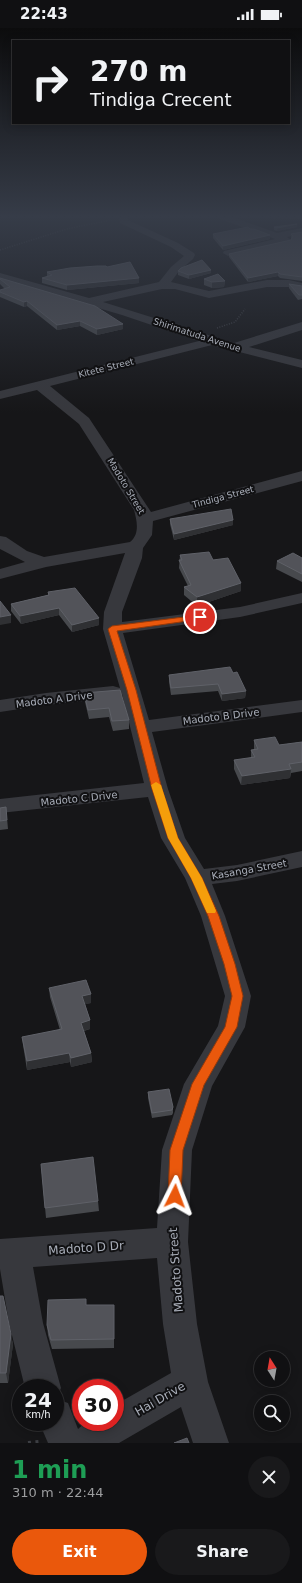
<!DOCTYPE html>
<html lang="en">
<head>
<meta charset="utf-8">
<style>
  :root { --surface:#101012; --page:#19191b; --text:#f1f3f6; --muted:#9c9d9f; --line:#303032; --accent:#ea580c }
  body { margin:0; font-family:"DejaVu Sans",sans-serif; background:var(--page); color:var(--text); height:100vh; display:flex; flex-direction:column; font-size:15px; white-space:nowrap }
  * { box-sizing:border-box; margin:0 }
  p { font-size:13px; color:var(--muted) }
  .icon { flex:none; width:22px; height:22px; fill:none; stroke:currentColor; stroke-width:2; stroke-linecap:round; stroke-linejoin:round }
  .map { position:relative; height:1415px; overflow:hidden }
  .sheet { display:flex; flex-direction:column; background:var(--surface); flex:1 }
  .sheet>* { flex:none }
  .hud { position:absolute; left:12px; top:12px; width:278px; height:84px; border-radius:0px; box-shadow:0 2px 10px #0003,0 0 0 1px var(--line); background:#101012; color:var(--text); overflow:hidden }
  .needle { width:26px; rotate:349deg }
  .buttons { position:absolute; left:254px; top:1323px; display:grid; gap:8px }
  .buttons a { display:grid; place-items:center; width:36px; height:36px; border-radius:50%; background:var(--surface); box-shadow:0 2px 10px #0003,0 0 0 1px var(--line); font-size:20px }
  .speed { position:absolute; left:12px; top:1351px; display:flex; gap:8px; font-size:20px; font-weight:700; text-align:center }
  .speed>* { display:grid; place-content:center; width:52px; height:52px; border-radius:50%; background:var(--surface); box-shadow:0 2px 10px #0003,0 0 0 1px var(--line); line-height:1 }
  .speed small { font-size:10px; font-weight:400 }
  .speed .limit { border:6px solid #d22; background:#fff; color:#111 }
  .pin { position:absolute; display:grid; place-items:center; width:34px; height:34px; color:#fff; margin:-17px; border:2px solid #fff; border-radius:50%; box-shadow:0 1px 4px #0007 }
  .me { position:absolute; width:44px; margin:-22px; rotate:3deg; stroke-linejoin:round; filter:drop-shadow(0 0 3px #0008) }
  .turn { display:flex; align-items:center; gap:14px; height:84px; padding:0 12px; font-size:18px }
  .turn .icon { width:52px; height:52px; stroke-width:2.5 }
  .turn b { display:block; font-size:28px; line-height:34px }
  .round { display:grid; place-items:center; flex:none; width:42px; height:42px; border-radius:21px; background:var(--page) }
  .head { display:flex; align-items:center; justify-content:space-between; height:68px; padding:0 12px }
  h1 { font-size:24px; font-weight:700; line-height:30px; color:#1e9e55 }
  .primary-button { display:flex; gap:8px; margin-top:auto; padding:8px 12px }
  .primary-button a { flex:1; height:46px; border-radius:24px; background:var(--accent); color:#fff; font-size:16px; font-weight:700; line-height:46px; text-align:center }
  .primary-button a+a { background:var(--page); color:var(--text) }
  .status { display:flex; justify-content:space-between; align-items:center; height:28px; padding:0 20px; background:var(--surface); direction:ltr }
  .status svg { height:11px; fill:currentColor }
  .map>svg:first-child { display:block }
</style>
</head>
<body>
<div class="status"><b>22:43</b><svg viewBox="0 0 49 12"><path d="M0 12V9h3v3zM5 12V6h3v6zM10 12V3h3v9zM15 12V0h3v12zM26 1h20v11H26zM47 4h2v5h-2z"/></svg></div>
<div class="map">
<svg width="302" height="1415" viewBox="0 0 302 1415">
  <rect width="100%" height="100%" fill="#161618"/>
  <g fill="none" stroke-linecap="round" stroke-linejoin="round">
    <!-- path-far1 -->
    <path stroke="#3d3f44" stroke-width="1.5" stroke-dasharray="1 1.5" stroke-linecap="butt" d="M0,222L67,201L111,192
      M217,300L235,294L245,281"/>
    <!-- path -->
    <path stroke="#3d3f44" stroke-width="4" stroke-dasharray="3 4.5" stroke-linecap="butt" d="M28,1415L39,1414"/>
    <!-- minor -->
    <path fill="#37383d" fill-rule="evenodd" d="M118,187H128V192L178,215L194,225L195,227L193,231L179,243L171,254L209,263L267,252H289L302,255V261L289,259H267L209,270L175,261H162L103,274L234,315L302,294V302L249,319L302,332V340L212,317L50,358L89,390L151,484L302,443V453L153,493L152,507L143,520L142,530L122,584V594L240,579L302,565V575L240,589L123,605L149,692L302,672V684L152,704L168,761L185,810L204,841L237,837L302,823V839L237,853L212,856L225,888L251,968L245,999L212,1058L192,1122L188,1214L197,1296L208,1354L229,1415H193L181,1379L119,1415H48L39,1394H55V1360H25L9,1295L0,1241V1211L157,1200L162,1122L184,1056L218,998L225,968L201,888L185,850L161,810L148,769L0,785V771L144,755L122,666L120,668L113,670L46,677L0,684V672L46,665L113,658L120,660L103,601L104,584L125,525L46,539L0,551V541L25,534L0,521V508L6,509L27,523L44,529L130,514C140,506 137,493 134,482L79,396L37,362L0,371V363L199,313L122,287L0,251V245L89,270L159,254L171,239L184,228L171,219L120,195ZM157,1230L163,1296L171,1345L115,1377V1394H86L78,1401L68,1375L56,1371L61,1360L43,1295L33,1239Z
      M213,187H302V191L235,190L277,205L302,200V206L287,209L291,212L290,214L228,228L223,225L224,223L275,211L215,189Z"/>
  </g>
  <!-- wall -->
  <path fill="#47494d" d="M274,199H297L277,203L274,202Z
    M250,201L270,207V211L223,222L213,210V206Z
    M302,204V253L280,250L278,248L248,254L229,229V226L291,212V206Z
    M107,239L139,255L67,262L42,255V250L47,249V244Z
    M211,242V245L189,251L178,247V243Z
    M0,250L123,296V301L97,307L80,298L57,302L27,278L24,279L0,269V262L5,261L0,256Z
    M204,251L225,253L224,259L212,260L204,257Z
    M289,256L302,258V271L298,272L289,260Z
    M170,491L233,497L174,512L170,496Z
    M180,527L213,532L241,563L197,578L184,567V559L188,558L179,540Z
    M302,530V554L276,541L277,533Z
    M48,564L99,597L72,604L59,587L21,596L11,583V576L48,567Z
    M233,645L246,663L245,670L222,673L218,663L171,667L169,654V647Z
    M84,665L129,692V701L113,703L109,689L89,691L85,674Z
    M254,712L279,717L302,714V743L291,745L290,750L241,757L234,741V732L251,730V722H254Z
    M6,779L8,801L0,802V780Z
    M49,960L91,966V975L85,976L90,992V1001L84,1003L91,1025L92,1034L71,1039L70,1034L27,1042L23,1017L22,1009L60,1002L50,969Z
    M148,1064L173,1079V1085L172,1087L152,1090L148,1070Z
    M41,1136L98,1173L99,1183L46,1190Z
    M0,1268L13,1316L8,1355H0Z
    M86,1277H114V1320L52,1321L48,1307L47,1297Z"/>
  <!-- shaded-wall -->
  <path fill="#2f3033" d="M297,196V199L277,203V200Z
    M270,207V211L223,222V218Z
    M211,242V245L189,251V247Z
    M278,244V248L248,254V250Z
    M139,250V255L67,262V257Z
    M225,253L224,259L212,260V254Z
    M27,273V278L24,279V274Z
    M80,293V298L57,302V297Z
    M123,296V301L97,307V301Z
    M233,492V497L174,512V506Z
    M241,555V563L197,578V569Z
    M59,580V587L21,596L20,588Z
    M11,587V595L0,597V589Z
    M99,590V597L72,604V597Z
    M246,663L245,670L222,673V666Z
    M291,741L290,750L241,757L242,748Z
    M91,966V975L82,977V968Z
    M90,992V1001L82,1003L81,995Z
    M69,1025L70,1034L27,1042V1033Z
    M91,1025L92,1034L71,1039V1030Z
    M11,1306L13,1316L8,1355L6,1345Z"/>
  <!-- building -->
  <path fill="#525359" stroke="#5f6168" d="M297,196L277,200L274,199Z
    M248,199L250,201H254L270,207L223,218L213,206Z
    M302,204V249L280,246L278,244L248,250L229,226L291,212L293,208L291,206Z
    M202,232L211,242L189,247L178,243L181,240Z
    M130,234L139,250L67,257L42,250L52,247L47,244L70,240L97,238H106L107,239Z
    M218,246L225,253L212,254L204,251Z
    M0,250L95,278L123,296L97,301L80,293L57,297L27,273L24,274L0,264V262L10,259L0,251Z
    M289,256L302,258V267H299Z
    M231,481L233,492L174,506L170,491Z
    M209,524L213,532L228,530L241,555L197,569L184,559L191,557L179,532H182L180,527Z
    M293,525L302,530V546L277,533Z
    M75,560L99,590L72,597L59,580L20,588L11,576L49,567L48,564Z
    M0,573L11,587L0,589Z
    M230,639L233,645L237,644L246,663L222,666L218,656L171,660L169,647Z
    M120,662L129,692L112,693L109,680L88,682L84,665Z
    M275,709L279,717L302,714V734L289,736L291,741L242,748L234,732L255,729L251,722L258,721L254,712Z
    M6,779L7,792L0,793V780Z
    M86,952L91,966L82,968L90,992L81,995L91,1025L71,1030L69,1025L27,1033L22,1009L62,1001L49,960Z
    M169,1061L173,1079L172,1082L152,1085L148,1064Z
    M93,1129L98,1173L45,1180L41,1136Z
    M0,1268H3L11,1306L6,1345H0Z
    M86,1271V1277H114V1311L51,1312L47,1297L48,1272Z
    M187,1410L189,1415H174Z"/>
  <!-- sky -->
  <linearGradient id="sky" x2="0" y2="1"><stop stop-color="#0c0c0d"/><stop offset="0.49" stop-color="#363c48"/><stop offset="1" stop-color="#363c48" stop-opacity="0"/></linearGradient>
  <rect width="302" height="385" fill="url(#sky)"/>
  <!-- route -->
  <path fill="#ea580c" stroke="#983908" d="M200,587L203,589L202,591L117,603L136,662L162,761L178,810L202,850L219,888L235,936L243,968L237,999L204,1057L183,1122L181,1168L179,1172L175,1174L170,1172L168,1168L170,1122L192,1056L225,999L232,968L224,936L208,888L191,850L168,810L152,761L127,662L108,601L112,598Z"/>
  <!-- slow -->
  <path fill="#f59e0b" d="M156,754L161,757L178,810L202,850L216,883L215,885H207L191,850L168,810L151,757Z"/>
  <g text-anchor="middle" stroke-width="4" stroke-linejoin="round" paint-order="stroke">
    <!-- far-street labels -->
    <g font-size="9" fill="#a8adb8" stroke="#111113">
      <text transform="translate(197 307) rotate(18)" y="3">Shirimatuda Avenue</text>
      <text transform="translate(106 340) rotate(-14)" y="3">Kitete Street</text>
      <text transform="translate(126 458) rotate(59)" y="3">Madoto Street</text>
      <text transform="translate(223 469) rotate(-15)" y="3">Tindiga Street</text>
    </g>
    <!-- street labels -->
    <g font-size="10" fill="#a8adb8" stroke="#111113">
      <text transform="translate(54 671) rotate(-7)" y="4">Madoto A Drive</text>
      <text transform="translate(221 688) rotate(-7)" y="4">Madoto B Drive</text>
      <text transform="translate(79 770) rotate(-6)" y="4">Madoto C Drive</text>
      <text transform="translate(249 841) rotate(-10)" y="4">Kasanga Street</text>
    </g>
    <!-- near-street labels -->
    <g font-size="12" fill="#a8adb8" stroke="#111113">
      <text transform="translate(86 1220) rotate(-4)" y="4">Madoto D Dr</text>
      <text transform="translate(176 1242) rotate(-94)" y="4">Madoto Street</text>
      <text transform="translate(160 1371) rotate(-30)" y="4">Hai Drive</text>
    </g>
  </g>
</svg>
<div class="buttons">
<a><svg class="needle" viewBox="-14 -14 28 28"><path d="M0-13l5 13h-10z" fill="#e53935"/><path d="M0 13l5-13h-10z" fill="#9c9d9f"/></svg></a>
<a><svg class="icon" aria-label="search" viewBox="0 0 24 24"><circle cx="10" cy="10" r="6"/><path d="M15 15l6 6"/></svg></a>
</div>
<div class="speed"><div>24<small>km/h</small></div><div class="limit">30</div></div>
<div class="pin" style="left:200px;top:589px;background:#d93025"><svg class="icon" aria-label="arrive" viewBox="0 0 24 24"><path d="M6 21V4h12l-3 4 3 4H6"/></svg></div>
<svg class="me" style="left:175px;top:1168px" viewBox="-20 -20 40 40"><path d="M0-17L14 15 0 8-14 15z" fill="#ea580c" stroke="#fff" stroke-width="4"/></svg>
<div class="hud">
<div class="turn"><svg class="icon" aria-label="right" viewBox="0 0 24 24"><path d="M7 20v-9h11M14 6l5 5-5 5"/></svg><div><b>270 m</b>Tindiga Crecent</div></div>
</div>
</div>
<section class="sheet">
<div class="head"><div><h1>1 min</h1><p>310 m · 22:44</p></div><a class="round"><svg class="icon" aria-label="close" viewBox="0 0 24 24"><path d="M6 6l12 12M18 6L6 18"/></svg></a></div>
<div class="primary-button"><a>Exit</a><a>Share</a></div>
</section>
</body>
</html>
